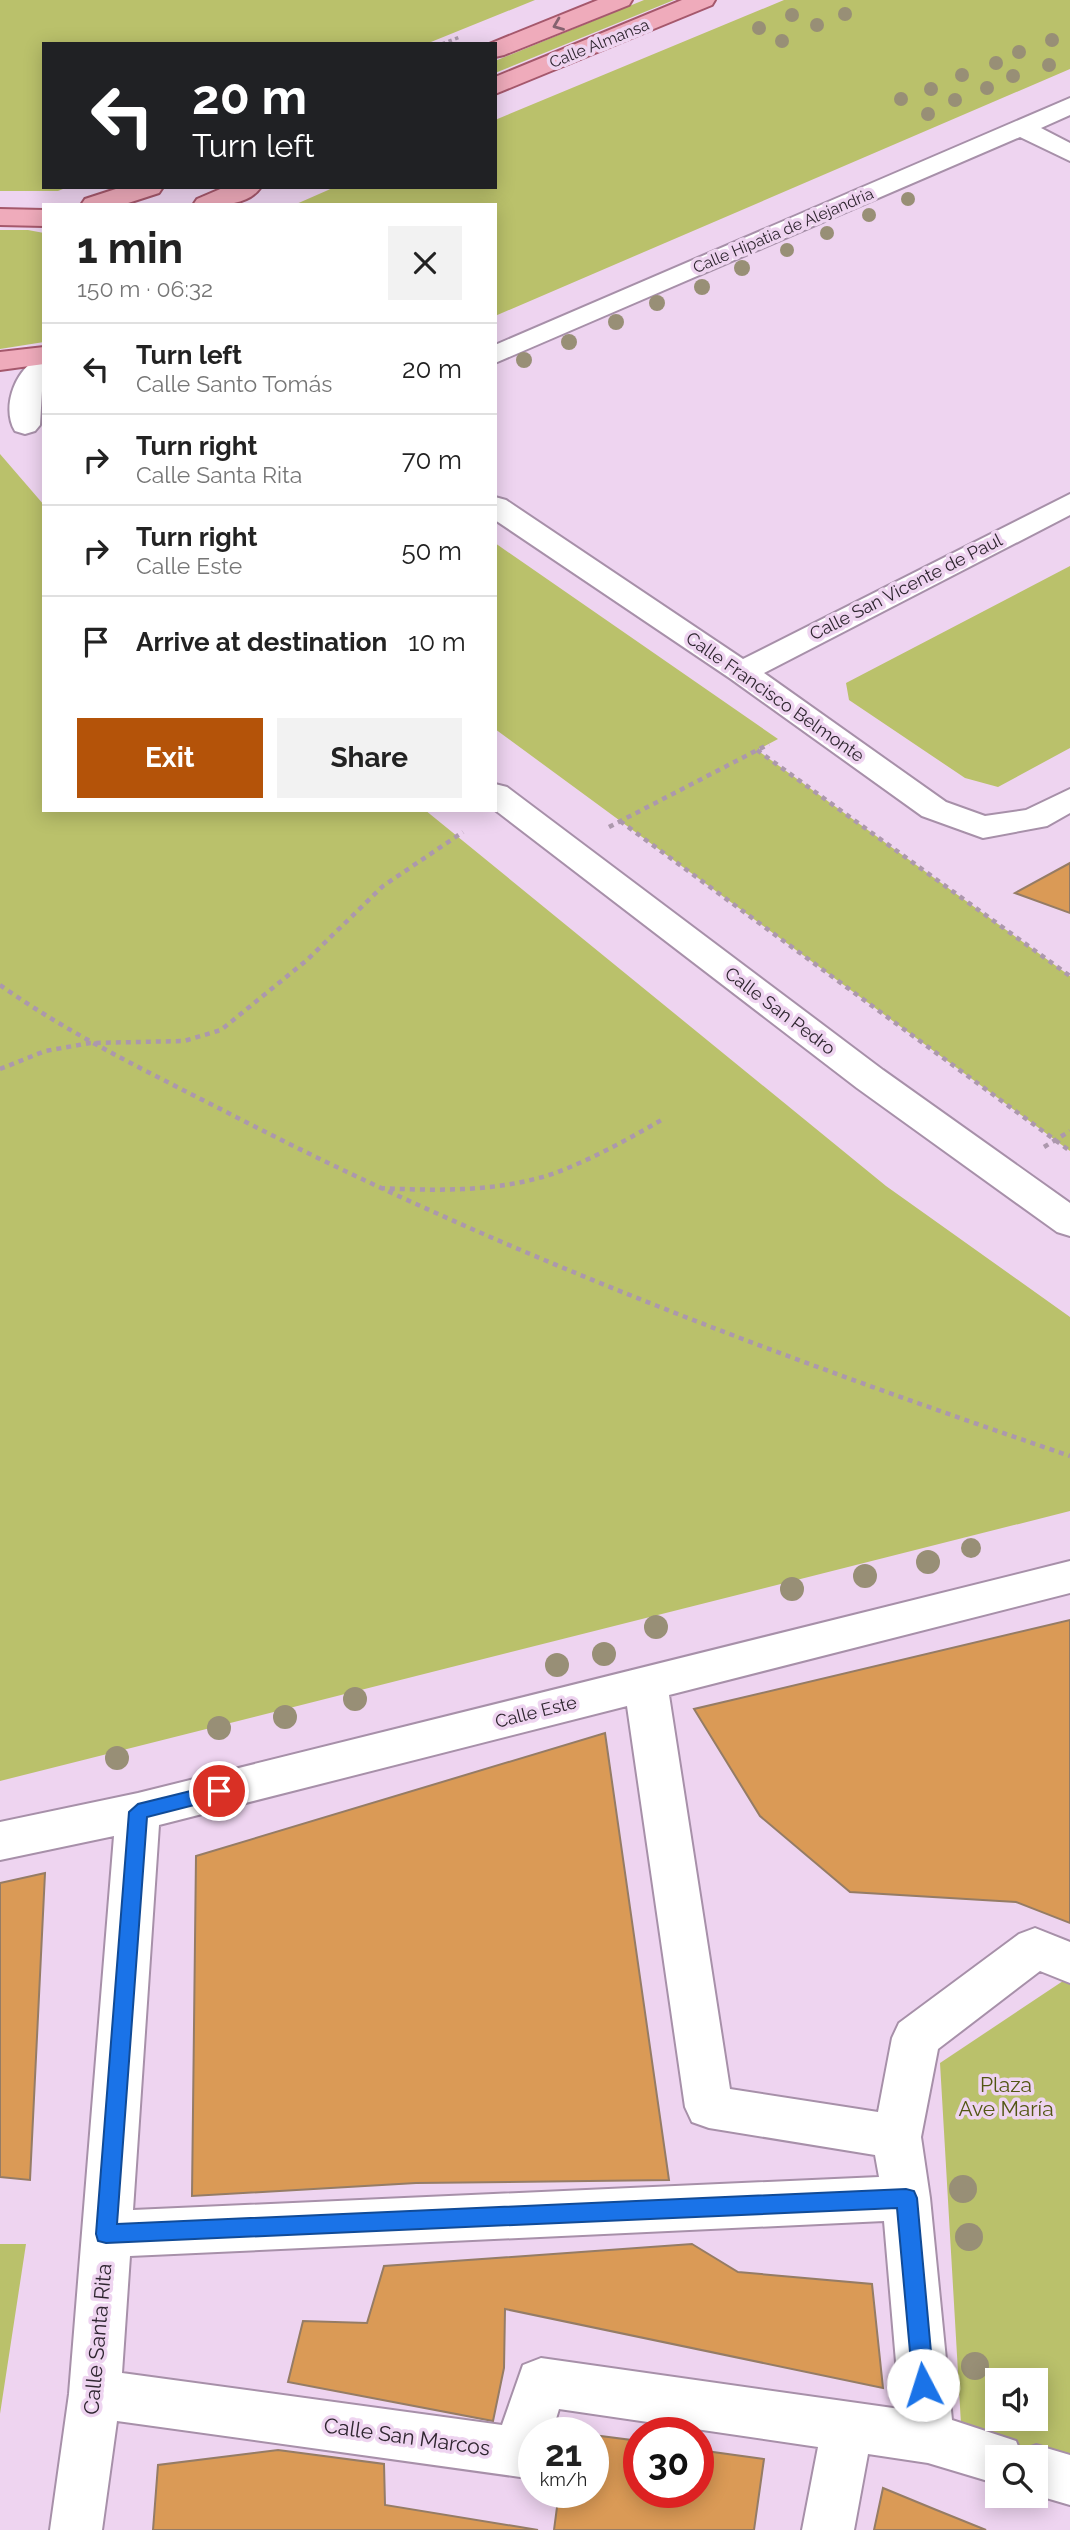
<!DOCTYPE html>
<html lang="en">
<head>
<meta charset="utf-8">
<style>
  :root { --surface:#fff; --page:#f2f2f2; --text:#222; --muted:#767676; --line:#e0e0e0; --accent:#b45309 }
  body { margin:0; font-family:Raleway,sans-serif; background:var(--page); color:var(--text); height:100vh; display:flex; flex-direction:column; font-size:26px; white-space:nowrap }
  * { box-sizing:border-box; margin:0 }
  p { font-size:23px; color:var(--muted) }
  .icon { flex:none; width:38px; height:38px; fill:none; stroke:currentColor; stroke-width:2; stroke-linecap:round; stroke-linejoin:round }
  .map { position:relative; flex:1; overflow:hidden }
  .sheet { position:absolute; left:42px; top:203px; width:455px; height:609px; display:flex; flex-direction:column; background:var(--surface); border-radius:0px; box-shadow:0 4px 18px #0003 }
  .sheet>* { flex:none }
  .banner { position:absolute; left:42px; top:42px; width:455px; height:147px; border-radius:0px; box-shadow:0 4px 18px #0003; background:#202124; color:#fff; overflow:hidden }
  .controls { position:absolute; left:985px; top:2368px; display:grid; gap:14px }
  .controls a { display:grid; place-items:center; width:63px; height:63px; border-radius:0px; background:var(--surface); box-shadow:0 4px 18px #0003; font-size:35px }
  .speed { position:absolute; left:518px; top:2417px; display:flex; gap:14px; font-size:35px; font-weight:700; text-align:center }
  .speed>* { display:grid; place-content:center; width:91px; height:91px; border-radius:50%; background:var(--surface); box-shadow:0 4px 18px #0003; line-height:1 }
  .speed small { font-size:18px; font-weight:400 }
  .speed .limit { border:10px solid #d22; background:#fff; color:#111 }
  .pin { position:absolute; display:grid; place-items:center; width:60px; height:60px; color:#fff; margin:-30px; border:4px solid #fff; border-radius:50%; box-shadow:0 2px 7px #0007 }
  .me { position:absolute; width:77px; margin:-38px; rotate:355deg; stroke-linejoin:round; filter:drop-shadow(0 0 5px #0008) }
  .turn { display:flex; align-items:center; gap:24px; height:147px; padding:0 35px; font-size:32px }
  .turn .icon { width:91px; height:91px; stroke-width:2.5 }
  .turn b { display:block; font-size:49px; line-height:60px }
  .round { display:grid; place-items:center; flex:none; width:74px; height:74px; border-radius:0px; background:var(--page) }
  .summary { display:flex; align-items:center; justify-content:space-between; height:119px; padding:0 35px }
  h1 { font-size:42px; font-weight:700; line-height:52px }
  .button { display:flex; gap:14px; margin-top:auto; padding:14px 35px }
  .button a { flex:1; height:80px; border-radius:0px; background:var(--accent); color:#fff; font-size:28px; font-weight:700; line-height:80px; text-align:center }
  .button a+a { background:var(--page); color:var(--text) }
  ul { padding:0; list-style:none }
  li { display:flex; align-items:center; gap:21px; height:91px; padding:0 35px; border-top:2px solid var(--line) }
  li div { flex:1 }
  li b { display:block; font-size:26px }
  li em { font-style:normal }
  .map>svg:first-child { display:block }
</style>
</head>
<body>
<div class="map">
<svg width="1070" height="2530" viewBox="0 0 1070 2530">
  <rect width="100%" height="100%" fill="#eed4f0"/>
  <!-- green -->
  <path fill="#bac16b" fill-rule="evenodd" d="M0,0H535L426,44H44V187H68L58,191H0Z
    M644,0H674L495,73V61Z
    M784,0H1070V69L495,316V205H294L335,187H495V120Z
    M28,230L44,233V342L0,349V230Z
    M0,454L44,505V810H425L886,1186L1070,1317V1511L0,1781Z
    M495,543L778,739L757,750L1070,976V1151L495,729Z
    M1070,566V748L998,787L965,778L849,700L846,683Z
    M1066,1979L1070,1980V2465L962,2441L940,2063ZM998,2380H1036V2418H998Z
    M0,2244H26L0,2414Z"/>
  <!-- building -->
  <path fill="#da9a56" stroke="#957c65" stroke-width="2" d="M1070,863V913L1015,893Z
    M1070,1620V1923L1016,1902L850,1892L760,1816L694,1709Z
    M605,1733L669,2180L416,2183L192,2196L196,1856Z
    M45,1873L30,2180L0,2177V1883Z
    M692,2244L738,2272L872,2284L883,2388L505,2309L504,2368L493,2421L288,2382L303,2321L367,2323L384,2266Z
    M593,2435L639,2441V2492H698V2450L764,2459L754,2530H554L559,2492H593Z
    M278,2450L384,2464L385,2505L538,2530H153L158,2465Z
    M883,2488L934,2509L986,2530H874Z"/>
  <g fill="none" stroke-linecap="round" stroke-linejoin="round">
    <defs>
      <path id="street" d="M1070,98V115L1041,128L1070,143V161L1020,137L495,363V345Z
        M1070,494V515L764,673L946,802L985,816L1026,810L1070,789V813L1047,826L983,838L922,816L731,679L495,520V497L506,500L743,659Z
        M1070,1561V1593L669,1695L730,2089L878,2112L892,2038L899,2023L1019,1934L1035,1928L1070,1942V1983L1040,1971L938,2049L921,2137L930,2198L952,2420L1016,2441L1020,2451L1036,2445L1070,2455V2505L1036,2495V2457H998V2484L928,2463L868,2454L854,2530H802L818,2447L559,2409L552,2432H534V2471L520,2477L117,2421L102,2530H50L69,2394L114,1836L0,1860V1822L138,1793ZM627,1706L685,2107L692,2122L709,2128L875,2155L879,2177L133,2210L159,1825ZM884,2221L900,2409L541,2358L523,2365L502,2425L122,2373L130,2256Z"/>
      <path id="secondary" d="M44,357L40,425L35,431L25,434L15,431C0,407 17,363 44,357Z
        M495,784L507,787L883,1070L1070,1203V1236L1057,1232L857,1088L495,810Z"/>
      <path id="primary" d="M598,0H632L629,5L504,55L495,57V44H489Z
        M682,0H715L712,5L495,94V77Z
        M122,187H163L159,193L122,205H81L85,199Z
        M225,187H261C247,208 214,205 193,205L197,199Z
        M0,209L44,210V226L0,225Z
        M44,347V364L0,370V352Z"/>
    </defs>
    <!-- street casing -->
    <use href="#street" stroke="#a790a9" stroke-width="4"/>
    <!-- secondary casing -->
    <use href="#secondary" stroke="#a790a9" stroke-width="4"/>
    <!-- primary casing -->
    <use href="#primary" stroke="#a5586c" stroke-width="4"/>
    <!-- path-far1 -->
    <path stroke="#ac98ad" stroke-width="3.5" stroke-dasharray="3.5 3.5" stroke-linecap="butt" d="M442,44L460,37"/>
    <!-- path -->
    <path stroke="#ac98ad" stroke-width="4.5" stroke-dasharray="5 5" stroke-linecap="butt" d="M757,750L1070,976
      M620,821L1070,1151
      M609,827L769,744
      M0,985C75,1038 155,1075 236,1117C504,1255 786,1359 1070,1456
      M0,1069L45,1051L90,1043L184,1041L221,1030L307,960L383,886L463,832
      M1044,1147L1070,1131
      M380,1188C437,1191 500,1192 555,1173C593,1159 630,1138 665,1118"/>
    <!-- street -->
    <use href="#street" fill="#fff" fill-rule="evenodd"/>
    <!-- secondary -->
    <use href="#secondary" fill="#fff" fill-rule="evenodd"/>
    <!-- primary -->
    <use href="#primary" fill="#efabbb" fill-rule="evenodd"/>
  </g>
  <!-- trees -->
  <g fill="#988f76">
    <circle cx="845" cy="14" r="7"/>
    <circle cx="792" cy="15" r="7"/>
    <circle cx="817" cy="25" r="7"/>
    <circle cx="759" cy="28" r="7"/>
    <circle cx="1052" cy="40" r="7"/>
    <circle cx="782" cy="41" r="7"/>
    <circle cx="1019" cy="52" r="7"/>
    <circle cx="996" cy="63" r="7"/>
    <circle cx="1049" cy="65" r="7"/>
    <circle cx="962" cy="75" r="7"/>
    <circle cx="1013" cy="76" r="7"/>
    <circle cx="987" cy="88" r="7"/>
    <circle cx="931" cy="89" r="7"/>
    <circle cx="901" cy="99" r="7"/>
    <circle cx="955" cy="100" r="7"/>
    <circle cx="928" cy="114" r="7"/>
    <circle cx="908" cy="199" r="7"/>
    <circle cx="869" cy="215" r="7"/>
    <circle cx="827" cy="233" r="7"/>
    <circle cx="787" cy="250" r="7"/>
    <circle cx="742" cy="268" r="8"/>
    <circle cx="702" cy="287" r="8"/>
    <circle cx="657" cy="303" r="8"/>
    <circle cx="616" cy="322" r="8"/>
    <circle cx="569" cy="342" r="8"/>
    <circle cx="524" cy="360" r="8"/>
    <circle cx="971" cy="1548" r="10"/>
    <circle cx="928" cy="1562" r="12"/>
    <circle cx="865" cy="1576" r="12"/>
    <circle cx="792" cy="1589" r="12"/>
    <circle cx="656" cy="1627" r="12"/>
    <circle cx="604" cy="1654" r="12"/>
    <circle cx="557" cy="1665" r="12"/>
    <circle cx="355" cy="1699" r="12"/>
    <circle cx="285" cy="1717" r="12"/>
    <circle cx="219" cy="1728" r="12"/>
    <circle cx="117" cy="1758" r="12"/>
    <circle cx="963" cy="2189" r="14"/>
    <circle cx="969" cy="2237" r="14"/>
    <circle cx="975" cy="2366" r="14"/>
  </g>
  <!-- one-way arrows -->
  <defs><path id="oneway-chevron" d="M-2-3.5L2.5 0L-2 3.5" fill="none" stroke-width="1.6" stroke-linecap="round" stroke-linejoin="round" transform="scale(1.75)"/></defs>
  <use stroke="#85626f" href="#oneway-chevron" transform="translate(558 25) rotate(158)"/>
  <!-- route -->
  <path fill="#1a73e8" stroke="#114b97" stroke-width="2" d="M219,1784L226,1786L228,1791L226,1797L147,1817L117,2224L906,2189L914,2191L917,2198L934,2385L931,2392L923,2395L916,2392L913,2385L897,2208L106,2243L98,2241L96,2234L129,1812L138,1804Z"/>
  <g text-anchor="middle" stroke-width="7" stroke-linejoin="round" paint-order="stroke">
    <!-- far-street labels -->
    <g font-size="16" fill="#2f2630" stroke="#eed4f0">
      <text transform="translate(599 43) rotate(-22)" y="6">Calle Almansa</text>
      <text transform="translate(783 230) rotate(-23)" y="6">Calle Hipatia de Alejandria</text>
    </g>
    <!-- street labels -->
    <g font-size="18" fill="#2f2630" stroke="#eed4f0">
      <text transform="translate(906 587) rotate(-27)" y="6">Calle San Vicente de Paul</text>
      <text transform="translate(775 697) rotate(35)" y="6">Calle Francisco Belmonte</text>
      <text transform="translate(780 1011) rotate(37)" y="6">Calle San Pedro</text>
      <text transform="translate(536 1712) rotate(-14)" y="6">Calle Este</text>
    </g>
    <!-- near-park labels -->
    <g font-size="21" fill="#525613" stroke="#eed4f0">
      <text x="1006" y="2092">Plaza<tspan x="1006" dy="24">Ave María</tspan></text>
    </g>
    <!-- near-street labels -->
    <g font-size="21" fill="#2f2630" stroke="#eed4f0">
      <text transform="translate(98 2339) rotate(-85)" y="7">Calle Santa Rita</text>
      <text transform="translate(407 2437) rotate(8)" y="7">Calle San Marcos</text>
    </g>
  </g>
</svg>
<div class="controls">
<a><svg class="icon" aria-label="sound" viewBox="0 0 24 24"><path d="M4 9h4l5-4v14l-5-4H4zM17 9q2 3 0 6"/></svg></a>
<a><svg class="icon" aria-label="search" viewBox="0 0 24 24"><circle cx="10" cy="10" r="6"/><path d="M15 15l6 6"/></svg></a>
</div>
<div class="speed"><div>21<small>km/h</small></div><div class="limit">30</div></div>
<div class="pin" style="left:219px;top:1791px;background:#d93025"><svg class="icon" aria-label="arrive" viewBox="0 0 24 24"><path d="M6 21V4h12l-3 4 3 4H6"/></svg></div>
<svg class="me" style="left:923px;top:2385px" viewBox="-20 -20 40 40"><circle r="19" fill="#fff"/><path d="M0-13L10 11 0 6-10 11z" fill="#1a73e8"/></svg>
<div class="banner">
<div class="turn"><svg class="icon" aria-label="left" viewBox="0 0 24 24"><path d="M17 20v-9H6M10 6l-5 5 5 5"/></svg><div><b>20 m</b>Turn left</div></div>
</div>
<section class="sheet">
<div class="summary"><div><h1>1 min</h1><p>150 m · 06:32</p></div><a class="round"><svg class="icon" aria-label="close" viewBox="0 0 24 24"><path d="M6 6l12 12M18 6L6 18"/></svg></a></div>
<ul>
<li><svg class="icon" aria-label="left" viewBox="0 0 24 24"><path d="M17 20v-9H6M10 6l-5 5 5 5"/></svg><div><b>Turn left</b><p>Calle Santo Tomás</p></div><em>20 m</em></li>
<li><svg class="icon" aria-label="right" viewBox="0 0 24 24"><path d="M7 20v-9h11M14 6l5 5-5 5"/></svg><div><b>Turn right</b><p>Calle Santa Rita</p></div><em>70 m</em></li>
<li><svg class="icon" aria-label="right" viewBox="0 0 24 24"><path d="M7 20v-9h11M14 6l5 5-5 5"/></svg><div><b>Turn right</b><p>Calle Este</p></div><em>50 m</em></li>
<li><svg class="icon" aria-label="arrive" viewBox="0 0 24 24"><path d="M6 21V4h12l-3 4 3 4H6"/></svg><div><b>Arrive at destination</b></div><em>10 m</em></li>
</ul>
<div class="button"><a>Exit</a><a>Share</a></div>
</section>
</div>
</body>
</html>
